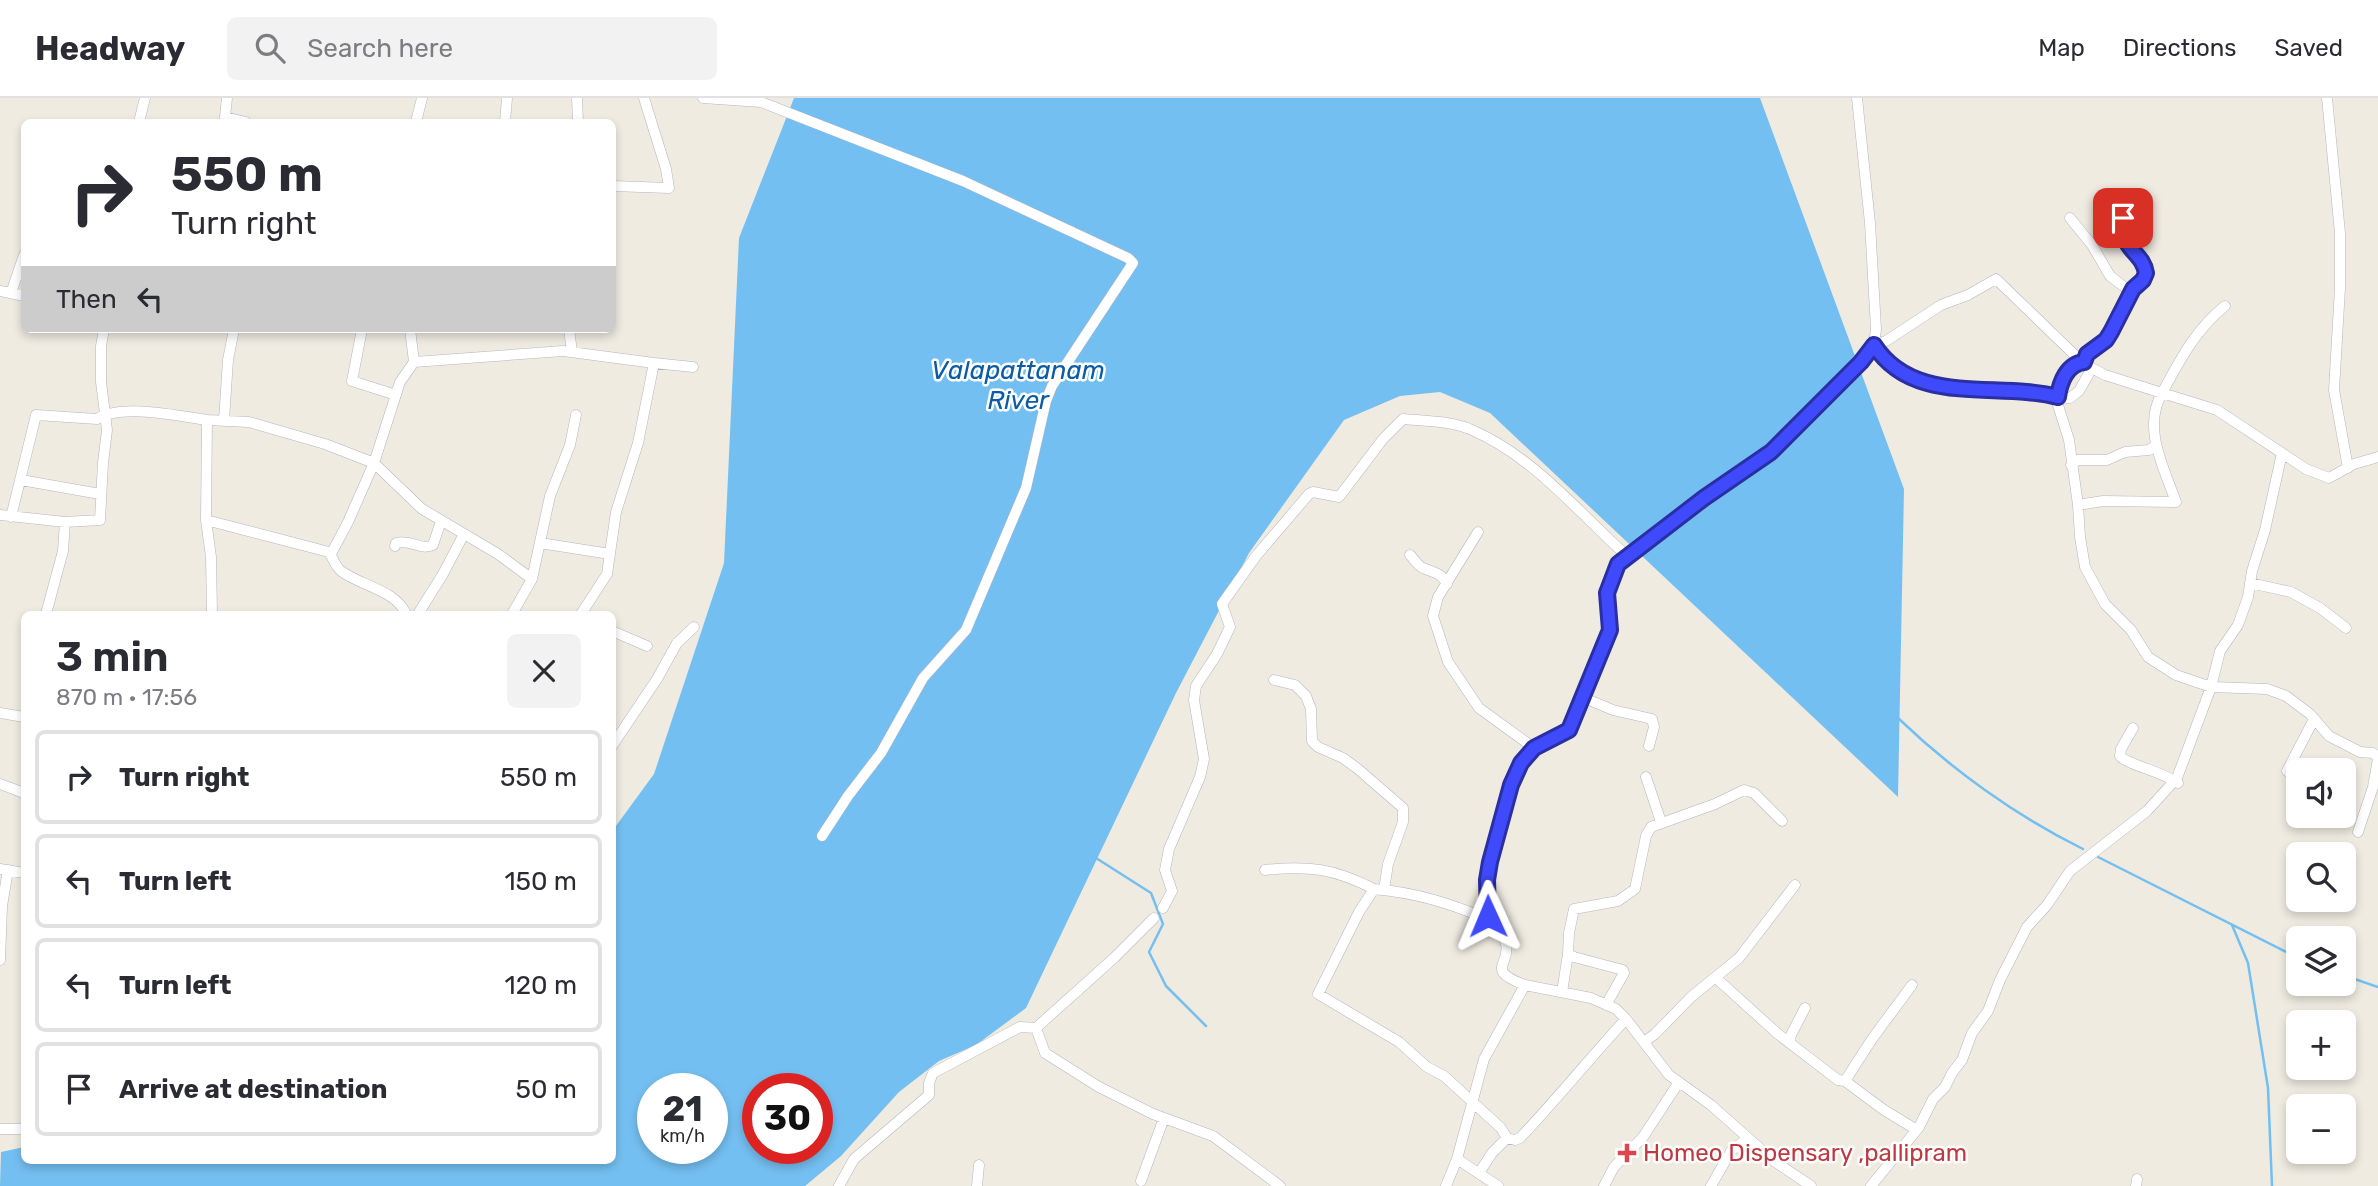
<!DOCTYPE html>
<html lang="en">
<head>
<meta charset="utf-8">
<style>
  :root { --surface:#fff; --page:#f2f2f3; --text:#2b2b33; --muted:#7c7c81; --line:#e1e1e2 }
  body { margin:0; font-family:Rubik,sans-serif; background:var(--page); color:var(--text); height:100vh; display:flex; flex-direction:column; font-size:26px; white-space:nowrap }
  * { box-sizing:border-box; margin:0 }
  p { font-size:23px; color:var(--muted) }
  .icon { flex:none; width:38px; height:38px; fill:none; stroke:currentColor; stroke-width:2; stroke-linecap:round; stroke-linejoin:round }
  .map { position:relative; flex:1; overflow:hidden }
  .sheet { position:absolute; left:21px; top:513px; width:595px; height:553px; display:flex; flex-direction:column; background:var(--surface); border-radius:10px; box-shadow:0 4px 10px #0003 }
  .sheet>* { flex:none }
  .banner { position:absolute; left:21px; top:21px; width:595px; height:214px; border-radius:10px; box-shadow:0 4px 10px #0003; background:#fff; color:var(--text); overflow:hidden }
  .buttons { position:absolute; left:2286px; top:660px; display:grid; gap:14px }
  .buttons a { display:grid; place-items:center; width:70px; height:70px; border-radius:10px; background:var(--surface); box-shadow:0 4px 10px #0003; font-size:35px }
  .speed { position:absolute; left:637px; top:975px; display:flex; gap:14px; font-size:35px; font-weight:700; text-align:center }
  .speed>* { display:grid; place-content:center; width:91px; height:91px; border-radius:50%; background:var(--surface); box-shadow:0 4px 10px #0003; line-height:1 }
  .speed small { font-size:18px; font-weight:400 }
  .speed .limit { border:10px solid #d22; background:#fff; color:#111 }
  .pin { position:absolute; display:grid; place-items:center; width:60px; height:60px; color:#fff; margin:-30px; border-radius:14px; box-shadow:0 4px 10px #0006 }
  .me { position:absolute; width:77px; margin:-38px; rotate:359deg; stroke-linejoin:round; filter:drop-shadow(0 0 5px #0008) }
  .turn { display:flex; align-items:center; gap:24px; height:147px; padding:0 35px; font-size:32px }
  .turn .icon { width:91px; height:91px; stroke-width:2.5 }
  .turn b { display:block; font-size:49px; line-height:60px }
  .then { display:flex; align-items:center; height:66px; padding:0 35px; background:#0003; gap:14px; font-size:26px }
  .round { display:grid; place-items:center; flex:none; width:74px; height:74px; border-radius:10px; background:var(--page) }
  .overview { display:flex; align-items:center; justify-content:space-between; height:119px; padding:0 35px }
  h1 { font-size:42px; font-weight:600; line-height:52px }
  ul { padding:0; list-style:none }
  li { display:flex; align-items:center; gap:21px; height:94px; margin:0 14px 10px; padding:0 21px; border:4px solid var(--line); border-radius:10px }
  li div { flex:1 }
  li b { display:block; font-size:26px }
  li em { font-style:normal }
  header { display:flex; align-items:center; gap:42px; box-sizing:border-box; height:98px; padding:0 35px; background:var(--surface); border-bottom:2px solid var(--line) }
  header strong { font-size:33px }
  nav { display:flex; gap:38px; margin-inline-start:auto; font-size:24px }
  .search { width:490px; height:63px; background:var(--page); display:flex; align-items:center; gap:18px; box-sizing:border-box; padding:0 24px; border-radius:10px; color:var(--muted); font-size:26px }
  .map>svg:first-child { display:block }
</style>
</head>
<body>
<header>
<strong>Headway</strong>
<div class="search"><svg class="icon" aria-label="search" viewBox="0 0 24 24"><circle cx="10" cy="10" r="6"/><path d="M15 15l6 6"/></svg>Search here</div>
<nav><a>Map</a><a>Directions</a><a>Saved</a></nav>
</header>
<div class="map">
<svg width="2378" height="1088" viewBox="0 0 2378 1088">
  <rect width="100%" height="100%" fill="#efebe1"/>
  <!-- water -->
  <path fill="#74bff1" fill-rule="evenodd" d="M794,0H1760L1904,391L1898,699L1490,315L1440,294L1400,298L1344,322L1249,455L1176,595L1026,910L976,947L939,963L899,994L841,1058L805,1088H0L1,1054L24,1049V1062H612L613,732L654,676L724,465L739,140ZM653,990H712V1050H653ZM758,990H817V1050H758Z"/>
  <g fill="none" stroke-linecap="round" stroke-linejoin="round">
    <!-- stream -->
    <path stroke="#74bff1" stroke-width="2.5" d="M1898,620C1951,671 2016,718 2083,751
      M2098,759L2298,860
      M1096,760L1151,795L1163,826L1149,854L1166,888L1206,928
      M2232,827L2248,865L2268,990L2272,1088
      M2343,877L2378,889"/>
    <defs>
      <path id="minor" d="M227,0L225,19L246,24
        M577,0L578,24
        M703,0L761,4L963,83L1128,160L1133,165L1052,288L1046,303L1026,390L966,532L923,580L881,655L848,698L822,738
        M2327,0L2340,135V190L2334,292L2348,370
        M139,24L145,0
        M416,24L422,0
        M505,24L507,0
        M612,88L669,90L666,71L644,0
        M2070,120L2092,147L2110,178L2131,194
        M0,193L24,198
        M11,195L24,157
        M362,231L352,283L396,297
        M569,231L572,254
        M414,264L563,253L654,265L638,345L616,414L607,476L581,516
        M2082,264L1996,181L1968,197L1941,207L1886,243L1874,247C1908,299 1962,287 2016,292C2034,293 2052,300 2070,300L2079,293L2092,270
        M654,265L693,269
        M2086,267L2105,277L2162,295C2180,262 2195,232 2225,208
        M224,322L228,262L234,231
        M2378,359L2354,366L2329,380L2306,371L2217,312L2162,295C2142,330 2164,370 2176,404L2103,403L2078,407L2080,439L2085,469L2105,506L2131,532L2148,559L2176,577L2211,589L2267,591L2286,598L2310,616L2329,638L2360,654L2373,655L2378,659
        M2071,367L2078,362H2107L2125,354L2149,352L2155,348
        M21,382L100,396
        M2078,407L2069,342L2057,304L2059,287L2066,276L2079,264H2084L2087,256L2106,242L2111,234L2133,191L2143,182L2145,175C2143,153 2120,154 2123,120
        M0,417L65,424L100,422L103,365L107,332L101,284V248L104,231
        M11,419L36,317L97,321C121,305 179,318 207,322
        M206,422L329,454C333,460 335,468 341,473C361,488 396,492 406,516
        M1478,434L1438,499L1433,518L1448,564L1479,610L1534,650
        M540,445L610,456
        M395,448L396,445C413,441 419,453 433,447L441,423
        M331,456L348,424L374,365L422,411L498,456L532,481
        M1410,457C1414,461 1418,468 1423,470C1434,475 1441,474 1447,486
        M2250,485L2291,494L2320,510L2346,530
        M46,516L63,453L65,424
        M212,516L211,459L206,422L207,322L249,324L325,346L374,365L400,284L414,264L410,231
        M418,516L443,476L464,436
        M512,516L532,481L550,398L570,347L576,317
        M612,533L647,548
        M1274,582L1295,587L1306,598L1311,611L1312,643L1318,649L1343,660L1358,671L1403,710V724L1388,766L1384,792
        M1582,599L1613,612L1652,621L1654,629L1649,648
        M0,615L24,619
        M2133,630L2121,651L2120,658C2126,666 2163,674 2178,685
        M612,648L657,581L677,545L694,529
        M2287,673L2314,621
        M1646,679L1661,724
        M0,686L24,695
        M2358,734L2373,689L2378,661
        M0,771L24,775
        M1265,772C1309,767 1335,771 1374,791
        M1163,810L1172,793L1165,772L1169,751L1200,679L1204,661L1194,602L1196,588L1217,556L1230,529L1222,506L1256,458L1309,396L1313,394L1339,399L1383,341L1403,321C1425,323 1452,323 1472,332C1534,359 1578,414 1627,458
        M1488,821C1448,805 1418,795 1374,791L1359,814L1318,896L1399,944L1427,969L1444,978L1501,1030L1507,1040L1515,1042L1520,1040C1556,1002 1590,960 1626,921
        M0,862L2,808L8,772
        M1716,880L1778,936L1838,982L1845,983
        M1525,887C1484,872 1511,867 1506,846C1504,834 1491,830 1488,818L1487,782L1490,764L1511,687L1521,665L1534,650L1569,632L1610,532L1607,495L1618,466L1704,400L1771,354L1861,264L1874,247L1876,231L1870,125L1857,0
        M1912,887L1872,941L1845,983L1884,1012L1917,1032
        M1562,894L1568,856
        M1606,907L1624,875L1623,872L1574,859L1568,856L1569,835L1574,811L1618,803L1635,791L1646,738L1651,729L1715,706L1744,692L1754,695L1782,723
        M1036,930L1045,955L1099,989L1153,1016L1213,1038L1280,1088
        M1790,943L1791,937L1805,910
        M1644,944L1655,936L1691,899L1739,860L1795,787
        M0,1031H24
        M1457,1061L1498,1088
        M1479,1075L1492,1055L1507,1040
        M1141,1083L1164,1020
        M839,1088L854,1061L929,997V985L933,975L1020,929L1036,930L1114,860L1154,820
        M977,1088L979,1067
        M1446,1088L1457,1061L1484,961L1525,887L1591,900L1616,911L1626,921L1669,977L1711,1007L1774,1063L1811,1088
        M1604,1088L1614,1069L1643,1039L1679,984
        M1711,1088L1731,1053L1748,1040
        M1871,1088L1919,1029L1933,1001L1945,989L1952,975L1962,962L1972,935L1988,913L2000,882L2027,829L2047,807L2070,773L2147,713L2177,680L2211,589L2220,553L2238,527L2248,499L2252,473L2265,432L2282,355
        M2136,1088L2137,1081"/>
    </defs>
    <!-- minor casing -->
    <use href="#minor" stroke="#b4b5c1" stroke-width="11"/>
    <!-- minor -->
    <use href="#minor" stroke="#fff" stroke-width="10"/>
  </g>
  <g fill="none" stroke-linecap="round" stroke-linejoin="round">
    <defs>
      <path id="route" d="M1488,818L1487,782L1490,764L1511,687L1521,665L1534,650L1569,632L1610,532L1607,495L1618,466L1704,400L1771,354L1861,264L1874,247C1914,309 1996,283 2058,299C2060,284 2067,266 2084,264L2087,256L2106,242L2111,234L2133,191L2143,182L2146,175C2142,152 2120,154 2123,120"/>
    </defs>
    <!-- route casing -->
    <use href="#route" stroke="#2a30a4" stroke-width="18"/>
    <!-- route -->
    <use href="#route" stroke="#404afd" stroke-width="12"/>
  </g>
  <!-- markers -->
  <path fill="#e0444e" stroke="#fff" stroke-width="2.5" d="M1623.5 1044.5h7v7h7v7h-7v7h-7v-7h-7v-7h7z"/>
  <g text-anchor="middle" stroke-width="5" stroke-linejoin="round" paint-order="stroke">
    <!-- health labels -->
    <g font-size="24" fill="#be3a42" stroke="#fff" text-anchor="start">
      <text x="1643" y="1063">Homeo Dispensary ,pallipram</text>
    </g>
    <!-- water labels -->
    <g font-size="26" font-style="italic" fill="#0c5ba4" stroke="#fff">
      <text x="1018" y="281">Valapattanam<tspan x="1018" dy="30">River</tspan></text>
    </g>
  </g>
</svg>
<div class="buttons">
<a><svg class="icon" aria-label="sound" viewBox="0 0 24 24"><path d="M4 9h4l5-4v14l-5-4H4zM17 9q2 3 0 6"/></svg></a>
<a><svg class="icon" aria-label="search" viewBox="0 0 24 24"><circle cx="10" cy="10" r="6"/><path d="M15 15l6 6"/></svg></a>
<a><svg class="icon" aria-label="layers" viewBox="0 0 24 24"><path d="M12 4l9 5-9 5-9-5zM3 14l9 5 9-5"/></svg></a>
<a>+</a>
<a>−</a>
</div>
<div class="speed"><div>21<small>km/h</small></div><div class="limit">30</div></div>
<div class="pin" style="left:2123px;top:120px;background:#d93025"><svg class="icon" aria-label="arrive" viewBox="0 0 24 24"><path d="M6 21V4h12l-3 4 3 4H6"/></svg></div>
<svg class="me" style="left:1488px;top:818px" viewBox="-20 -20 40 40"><path d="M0-17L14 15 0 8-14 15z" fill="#404afd" stroke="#fff" stroke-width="4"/></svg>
<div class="banner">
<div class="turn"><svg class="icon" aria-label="right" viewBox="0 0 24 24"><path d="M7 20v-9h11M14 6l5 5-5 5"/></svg><div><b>550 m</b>Turn right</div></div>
<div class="then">Then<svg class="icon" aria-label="left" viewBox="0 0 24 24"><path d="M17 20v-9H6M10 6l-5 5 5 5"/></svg></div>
</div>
<section class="sheet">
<div class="overview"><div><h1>3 min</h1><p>870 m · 17:56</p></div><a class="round"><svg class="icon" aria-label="close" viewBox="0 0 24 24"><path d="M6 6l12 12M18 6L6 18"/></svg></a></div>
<ul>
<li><svg class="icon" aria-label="right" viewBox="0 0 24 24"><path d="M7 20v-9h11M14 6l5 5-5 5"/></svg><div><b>Turn right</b></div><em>550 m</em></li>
<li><svg class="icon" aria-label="left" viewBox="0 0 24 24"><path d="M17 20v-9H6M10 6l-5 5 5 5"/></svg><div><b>Turn left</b></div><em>150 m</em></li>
<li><svg class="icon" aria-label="left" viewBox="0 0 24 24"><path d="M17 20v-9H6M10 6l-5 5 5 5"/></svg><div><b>Turn left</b></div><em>120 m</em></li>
<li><svg class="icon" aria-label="arrive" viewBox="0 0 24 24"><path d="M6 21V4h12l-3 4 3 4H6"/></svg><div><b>Arrive at destination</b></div><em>50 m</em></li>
</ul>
</section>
</div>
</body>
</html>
